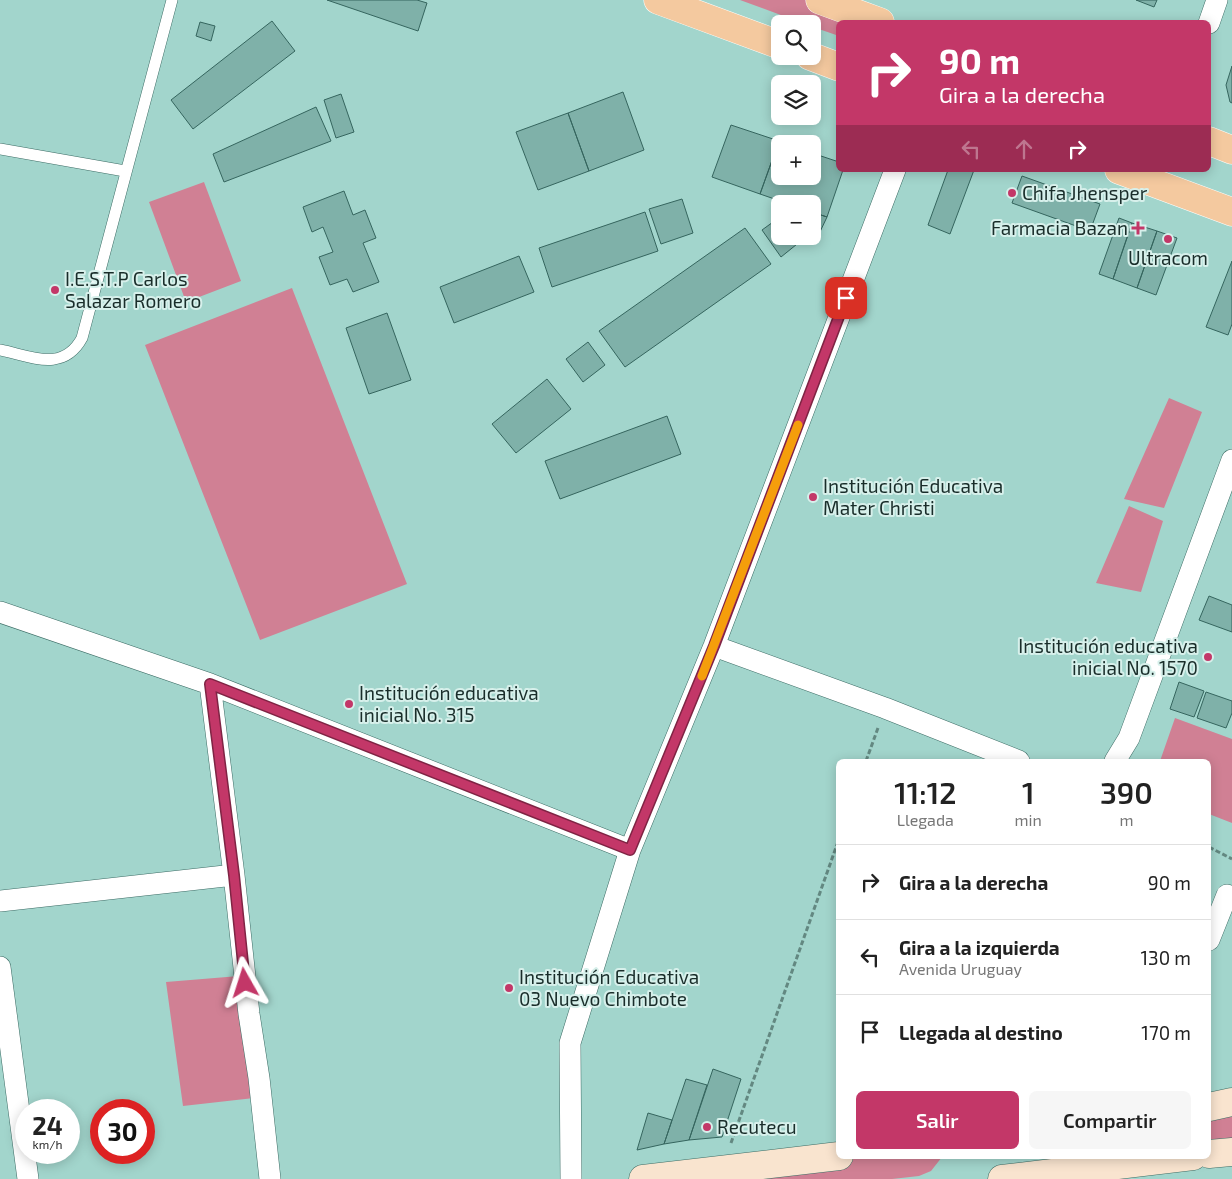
<!DOCTYPE html>
<html lang="es">
<head>
<meta charset="utf-8">
<style>
  :root { --surface:#fff; --page:#f6f6f6; --text:#222; --muted:#767676; --line:#e0e0e0; --accent:#c33768 }
  body { margin:0; font-family:"Exo 2",sans-serif; background:var(--page); color:var(--text); height:100vh; display:flex; flex-direction:column; font-size:19px; white-space:nowrap }
  * { box-sizing:border-box; margin:0 }
  p { font-size:16px; color:var(--muted) }
  .icon { flex:none; width:28px; height:28px; fill:none; stroke:currentColor; stroke-width:2; stroke-linecap:round; stroke-linejoin:round }
  .map { position:relative; flex:1; overflow:hidden }
  .drawer { position:absolute; left:836px; top:759px; width:375px; height:400px; display:flex; flex-direction:column; background:var(--surface); border-radius:8px; box-shadow:0 2px 12px #0003 }
  .drawer>* { flex:none }
  .hud { position:absolute; left:836px; top:20px; width:375px; height:152px; border-radius:8px; box-shadow:0 2px 12px #0003; background:#c33768; color:#fff; overflow:hidden }
  .buttons { position:absolute; left:771px; top:15px; display:grid; gap:10px }
  .buttons a { display:grid; place-items:center; width:50px; height:50px; border-radius:8px; background:var(--surface); box-shadow:0 2px 12px #0003; font-size:25px }
  .speed { position:absolute; left:15px; top:1099px; display:flex; gap:10px; font-size:25px; font-weight:700; text-align:center }
  .speed>* { display:grid; place-content:center; width:65px; height:65px; border-radius:50%; background:var(--surface); box-shadow:0 2px 12px #0003; line-height:1 }
  .speed small { font-size:12px; font-weight:400 }
  .speed .limit { border:8px solid #d22; background:#fff; color:#111 }
  .pin { position:absolute; display:grid; place-items:center; width:42px; height:42px; color:#fff; margin:-21px; border-radius:10px; box-shadow:0 2px 8px #0006 }
  .me { position:absolute; width:55px; margin:-28px; rotate:354deg; stroke-linejoin:round; filter:drop-shadow(0 0 4px #0008) }
  .turn { display:flex; align-items:center; gap:18px; height:105px; padding:0 20px; font-size:22px }
  .turn .icon { width:65px; height:65px; stroke-width:2.5 }
  .turn b { display:block; font-size:35px; line-height:42px }
  .lanes { display:flex; align-items:center; height:48px; padding:0 20px; background:#0003; justify-content:center; gap:25px; direction:ltr }
  .lanes .off { opacity:.35 }
  .eta { display:flex; justify-content:space-evenly; align-items:center; height:85px; text-align:center }
  .eta b { font-size:30px; font-weight:600; line-height:35px }
  .action { display:flex; gap:10px; margin-top:auto; padding:10px 20px }
  .action a { flex:1; height:58px; border-radius:8px; background:var(--accent); color:#fff; font-size:20px; font-weight:600; line-height:58px; text-align:center }
  .action a+a { background:var(--page); color:var(--text) }
  ul { padding:0; list-style:none }
  li { display:flex; align-items:center; gap:15px; height:75px; padding:0 20px; border-top:1px solid var(--line) }
  li div { flex:1 }
  li b { display:block; font-size:19px }
  li em { font-style:normal }
  .map>svg:first-child { display:block }
</style>
</head>
<body>
<div class="map">
<svg width="1232" height="1179" viewBox="0 0 1232 1179">
  <rect width="100%" height="100%" fill="#a2d5cc"/>
  <!-- green -->
  <path fill="#d08094" d="M740,0H820L880,22H839V36L813,27L812,24H805Z
    M204,182L241,281L186,302L149,202Z
    M292,288L407,584L260,640L145,345Z
    M1169,398L1202,412L1164,508L1124,499Z
    M1129,506L1163,521L1141,592L1096,583Z
    M1175,718L1232,739V823L1209,814V761H1160Z
    M239,976L254,1098L183,1106L166,982Z
    M1232,1112V1143L1209,1145V1115Z
    M839,1156L942,1157L931,1171L919,1176L892,1179H643Z"/>
  <!-- building -->
  <path fill="#7fb1a9" stroke="#35655e" d="M327,0H417L427,3L418,31Z
    M1136,0H1157L1154,7Z
    M272,21L295,51L193,129L171,100Z
    M200,22L215,26L211,41L196,36Z
    M1232,66V103L1230,102L1226,85Z
    M623,92L644,150L589,171L568,113Z
    M341,94L354,132L336,138L324,100Z
    M316,107L331,141L224,182L213,154Z
    M568,113L589,171L538,190L516,132Z
    M731,125L779,141L760,194L712,177Z
    M779,141L786,144H780V176H812V153L839,162V170H843L827,217L812,212V204H789L760,194Z
    M948,170H974L950,234L928,225Z
    M1022,176L1100,204L1090,231L1012,203Z
    M344,191L353,215L365,210L376,238L363,243L379,282L353,292L347,279L330,285L319,257L333,252L323,227L312,232L303,207Z
    M682,199L693,233L661,244L649,209Z
    M645,212L658,251L552,287L539,248Z
    M812,212L827,217L818,236L812,235Z
    M780,217V236H807L781,257L762,230Z
    M1119,218L1132,223L1113,279L1099,274Z
    M1132,223L1157,231L1137,288L1113,279Z
    M745,228L771,264L625,367L599,331Z
    M1157,231L1177,238L1156,295L1137,288Z
    M519,256L534,292L454,323L440,287Z
    M1232,261V324L1228,335L1206,327Z
    M387,313L411,380L369,394L346,328Z
    M588,342L605,365L583,382L566,359Z
    M547,379L571,409L516,453L492,424Z
    M667,416L681,454L560,499L545,461Z
    M1209,596L1232,605V632L1199,620Z
    M1179,682L1204,691L1194,717L1170,709Z
    M1206,692L1232,701V713L1226,728L1197,718Z
    M713,1069L741,1079L722,1137L689,1140Z
    M686,1079L707,1085L689,1140L664,1144Z
    M648,1113L672,1120L664,1144L637,1150Z"/>
  <g fill="none" stroke-linecap="round" stroke-linejoin="round">
    <defs>
      <path id="service" d="M0,149L125,171
        M0,350C31,356 63,373 82,338L172,0"/>
      <path id="minor" d="M1209,23L1217,0
        M0,612L210,684L630,850
        M714,646L885,708L1019,761
        M210,684L234,875L249,1014L259,1078L270,1179
        M1115,761L1129,738L1232,460
        M0,901L234,875
        M1209,940L1227,895
        M0,967L28,1179
        M571,1179L570,1043L630,850L714,646L895,170"/>
      <path id="secondary" d="M1209,1107L1232,1102
        M1209,1154L1232,1152
        M643,1179L839,1156
        M1002,1179L1193,1156"/>
      <path id="primary" d="M658,0L780,45
        M820,0L880,22
        M810,56L839,67
        M1209,141L1232,150
        M1119,170L1232,212"/>
    </defs>
    <!-- service casing -->
    <use href="#service" stroke="#3c6c65" stroke-width="12"/>
    <!-- minor casing -->
    <use href="#minor" stroke="#3c6c65" stroke-width="22"/>
    <!-- secondary casing -->
    <use href="#secondary" stroke="#3c6c65" stroke-width="29"/>
    <!-- primary casing -->
    <use href="#primary" stroke="#fff" stroke-width="29"/>
    <!-- path -->
    <path stroke="#638881" stroke-width="3" stroke-dasharray="5 2.5" stroke-linecap="butt" d="M866,761L878,728
      M1209,847L1232,859
      M731,1143L839,839"/>
    <!-- service -->
    <use href="#service" stroke="#fff" stroke-width="11"/>
    <!-- minor -->
    <use href="#minor" stroke="#fff" stroke-width="21"/>
    <!-- secondary -->
    <use href="#secondary" stroke="#f9e4cf" stroke-width="28"/>
    <!-- primary -->
    <use href="#primary" stroke="#f4c99f" stroke-width="28"/>
  </g>
  <g fill="none" stroke-linecap="round" stroke-linejoin="round">
    <defs>
      <path id="route" d="M245,983L234,875L210,684L630,850L714,646L846,298"/>
    </defs>
    <!-- route casing -->
    <use href="#route" stroke="#7f2444" stroke-width="12"/>
    <!-- route -->
    <use href="#route" stroke="#c33768" stroke-width="9"/>
    <!-- slow -->
    <path stroke="#f59e0b" stroke-width="9" d="M702,676L798,425"/>
  </g>
  <!-- markers -->
  <g fill="#c33768" stroke="#d7f0eb" stroke-width="2">
    <circle cx="1012" cy="193" r="5"/>
    <path d="M1135.5 220.5h5v5h5v5h-5v5h-5v-5h-5v-5h5z"/>
    <circle cx="1168" cy="239" r="5"/>
    <circle cx="55" cy="290" r="5"/>
    <circle cx="813" cy="497" r="5"/>
    <circle cx="1208" cy="657" r="5"/>
    <circle cx="349" cy="704" r="5"/>
    <circle cx="509" cy="988" r="5"/>
    <circle cx="707" cy="1127" r="5"/>
  </g>
  <g text-anchor="middle" stroke-width="4" stroke-linejoin="round" paint-order="stroke">
    <!-- poi labels -->
    <g font-size="19" fill="#192d2a" stroke="#d7f0eb" text-anchor="start">
      <text x="1022" y="200">Chifa Jhensper</text>
      <text x="1128" y="235" text-anchor="end">Farmacia Bazan</text>
      <text x="1168" y="265" text-anchor="middle">Ultracom</text>
      <text x="65" y="286">I.E.S.T.P Carlos<tspan x="65" dy="22">Salazar Romero</tspan></text>
      <text x="823" y="493">Institución Educativa<tspan x="823" dy="22">Mater Christi</tspan></text>
      <text x="1198" y="653" text-anchor="end">Institución educativa<tspan x="1198" dy="22">inicial No. 1570</tspan></text>
      <text x="359" y="700">Institución educativa<tspan x="359" dy="22">inicial No. 315</tspan></text>
      <text x="519" y="984">Institución Educativa<tspan x="519" dy="22">03 Nuevo Chimbote</tspan></text>
      <text x="717" y="1134">Recutecu</text>
    </g>
  </g>
</svg>
<div class="buttons">
<a><svg class="icon" aria-label="search" viewBox="0 0 24 24"><circle cx="10" cy="10" r="6"/><path d="M15 15l6 6"/></svg></a>
<a><svg class="icon" aria-label="layers" viewBox="0 0 24 24"><path d="M12 4l9 5-9 5-9-5zM3 14l9 5 9-5"/></svg></a>
<a>+</a>
<a>−</a>
</div>
<div class="speed"><div>24<small>km/h</small></div><div class="limit">30</div></div>
<div class="pin" style="left:846px;top:298px;background:#d93025"><svg class="icon" aria-label="arrive" viewBox="0 0 24 24"><path d="M6 21V4h12l-3 4 3 4H6"/></svg></div>
<svg class="me" style="left:245px;top:983px" viewBox="-20 -20 40 40"><path d="M0-17L14 15 0 8-14 15z" fill="#c33768" stroke="#fff" stroke-width="4"/></svg>
<div class="hud">
<div class="turn"><svg class="icon" aria-label="right" viewBox="0 0 24 24"><path d="M7 20v-9h11M14 6l5 5-5 5"/></svg><div><b>90 m</b>Gira a la derecha</div></div>
<div class="lanes"><svg class="icon off" aria-label="left" viewBox="0 0 24 24"><path d="M17 20v-9H6M10 6l-5 5 5 5"/></svg><svg class="icon off" aria-label="ahead" viewBox="0 0 24 24"><path d="M12 20V5M6 11l6-6 6 6"/></svg><svg class="icon" aria-label="right" viewBox="0 0 24 24"><path d="M7 20v-9h11M14 6l5 5-5 5"/></svg></div>
</div>
<section class="drawer">
<div class="eta">
<div><b>11:12</b><p>Llegada</p></div>
<div><b>1</b><p>min</p></div>
<div><b>390</b><p>m</p></div>
</div>
<ul>
<li><svg class="icon" aria-label="right" viewBox="0 0 24 24"><path d="M7 20v-9h11M14 6l5 5-5 5"/></svg><div><b>Gira a la derecha</b></div><em>90 m</em></li>
<li><svg class="icon" aria-label="left" viewBox="0 0 24 24"><path d="M17 20v-9H6M10 6l-5 5 5 5"/></svg><div><b>Gira a la izquierda</b><p>Avenida Uruguay</p></div><em>130 m</em></li>
<li><svg class="icon" aria-label="arrive" viewBox="0 0 24 24"><path d="M6 21V4h12l-3 4 3 4H6"/></svg><div><b>Llegada al destino</b></div><em>170 m</em></li>
</ul>
<div class="action"><a>Salir</a><a>Compartir</a></div>
</section>
</div>
</body>
</html>
